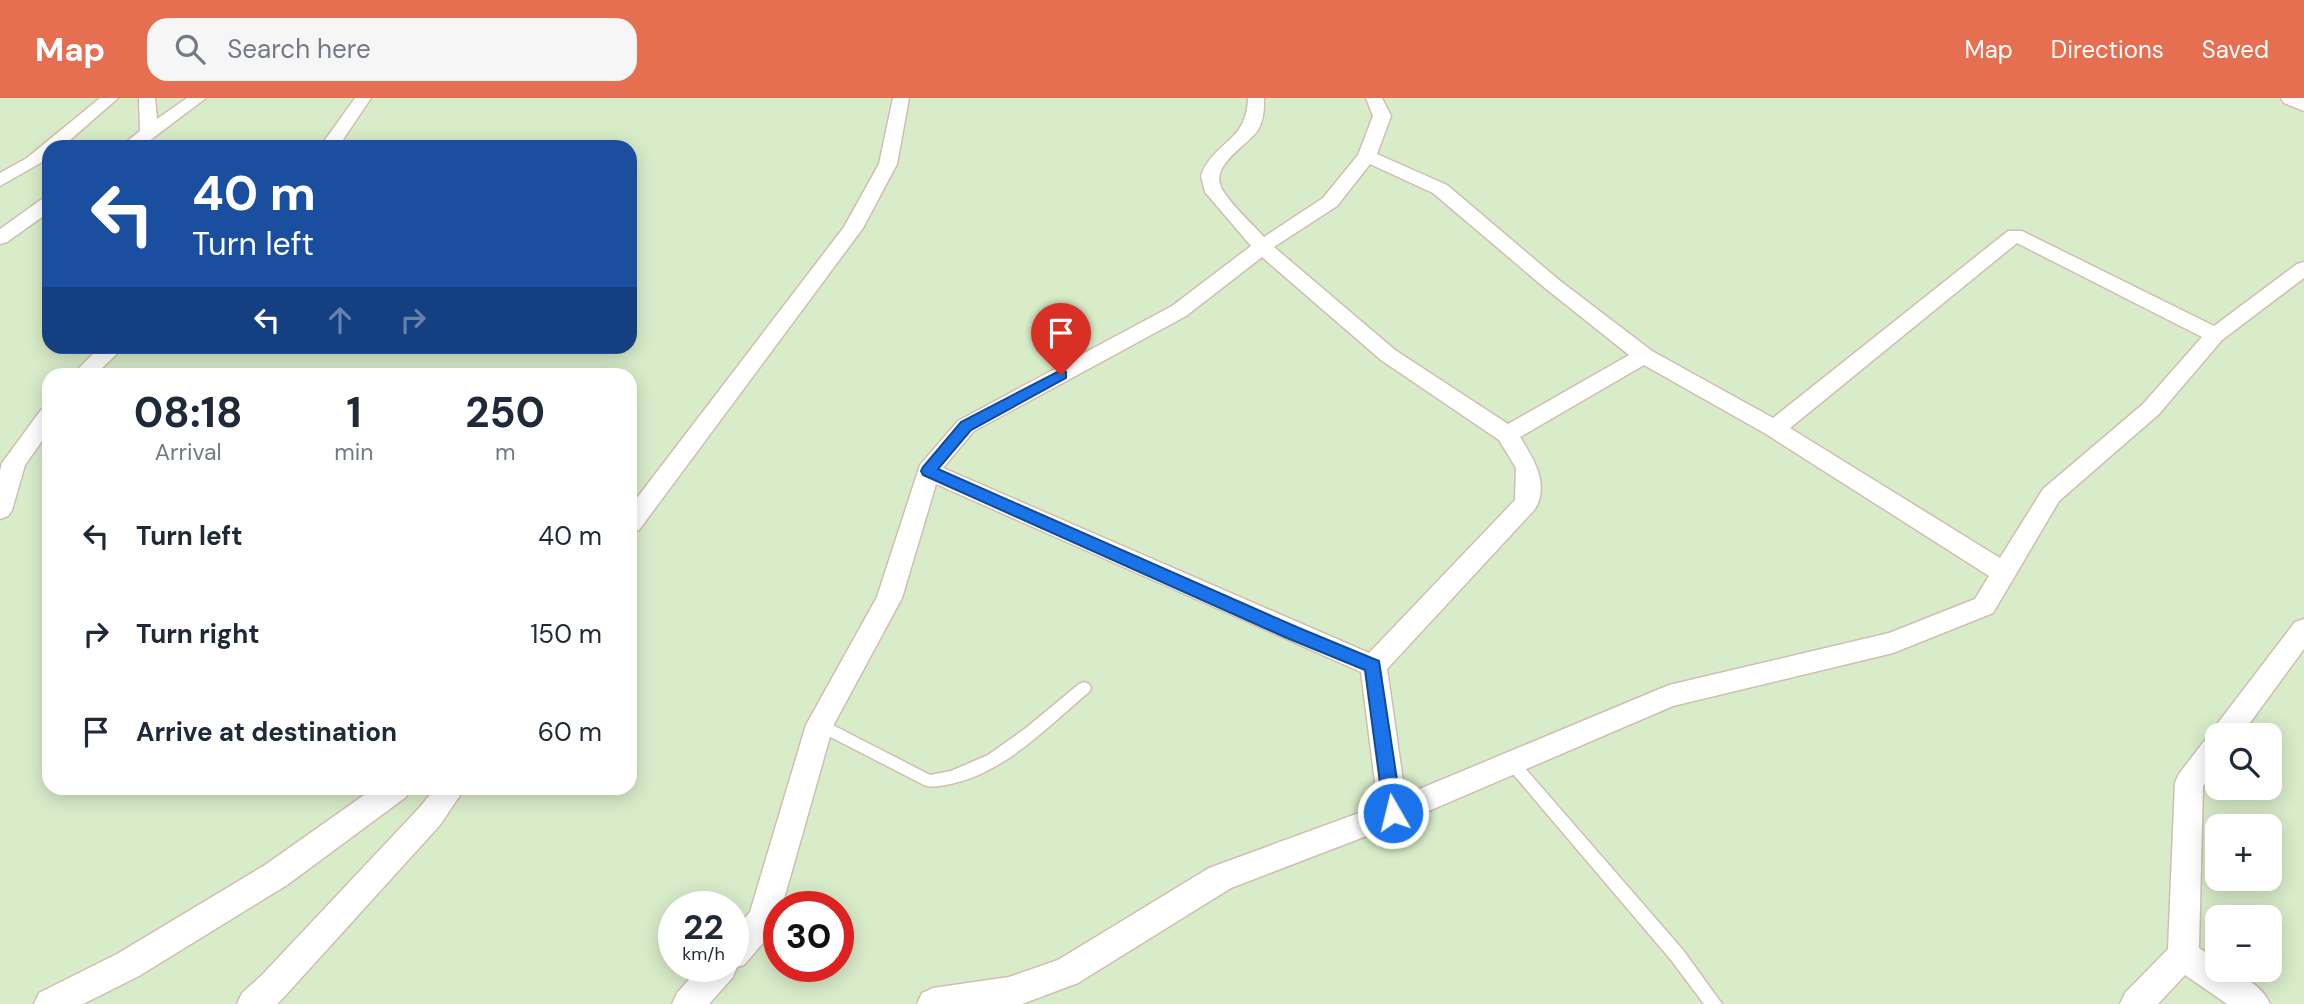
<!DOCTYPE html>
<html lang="en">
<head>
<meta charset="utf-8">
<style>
  :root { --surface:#fff; --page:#f6f6f7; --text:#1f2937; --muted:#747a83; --accent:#e76f51 }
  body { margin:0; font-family:"DM Sans",sans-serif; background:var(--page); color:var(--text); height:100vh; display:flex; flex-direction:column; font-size:26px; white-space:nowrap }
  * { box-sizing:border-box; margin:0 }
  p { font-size:23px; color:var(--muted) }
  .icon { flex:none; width:38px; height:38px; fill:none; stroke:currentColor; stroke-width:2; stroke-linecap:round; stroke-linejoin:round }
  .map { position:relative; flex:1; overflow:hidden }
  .details { position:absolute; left:42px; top:270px; width:595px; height:427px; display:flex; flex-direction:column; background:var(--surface); border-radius:21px; box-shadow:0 4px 18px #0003 }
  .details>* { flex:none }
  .guide { position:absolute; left:42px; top:42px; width:595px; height:214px; border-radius:21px; box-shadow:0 4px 18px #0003; background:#1a4fa0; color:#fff; overflow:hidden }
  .tools { position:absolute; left:2205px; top:625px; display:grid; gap:14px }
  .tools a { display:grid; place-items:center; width:77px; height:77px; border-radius:14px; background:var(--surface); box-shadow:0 4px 18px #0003; font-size:35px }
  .speed { position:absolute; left:658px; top:793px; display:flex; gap:14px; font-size:35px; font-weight:700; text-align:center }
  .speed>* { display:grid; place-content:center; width:91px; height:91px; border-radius:50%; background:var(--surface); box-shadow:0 4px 18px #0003; line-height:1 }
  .speed small { font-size:18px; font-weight:400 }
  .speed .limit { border:10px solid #d22; background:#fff; color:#111 }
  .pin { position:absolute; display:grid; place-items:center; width:60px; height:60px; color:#fff; margin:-72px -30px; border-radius:50% 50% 50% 0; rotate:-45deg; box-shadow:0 0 7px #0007 }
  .pin .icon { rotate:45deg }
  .me { position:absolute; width:77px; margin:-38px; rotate:352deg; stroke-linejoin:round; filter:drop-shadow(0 0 5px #0008) }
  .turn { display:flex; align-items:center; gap:24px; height:147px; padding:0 35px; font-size:32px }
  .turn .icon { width:91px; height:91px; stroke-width:2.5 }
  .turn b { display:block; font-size:49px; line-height:60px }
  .lanes { display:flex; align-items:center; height:66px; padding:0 35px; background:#0003; justify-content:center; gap:35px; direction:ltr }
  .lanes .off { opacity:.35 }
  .eta { display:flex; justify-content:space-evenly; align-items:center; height:119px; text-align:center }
  .eta b { font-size:42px; font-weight:700; line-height:49px }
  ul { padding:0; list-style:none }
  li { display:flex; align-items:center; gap:21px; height:98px; padding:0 35px }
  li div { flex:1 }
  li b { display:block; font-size:26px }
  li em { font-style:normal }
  header { display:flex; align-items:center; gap:42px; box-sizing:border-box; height:98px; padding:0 35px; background:var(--accent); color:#fff }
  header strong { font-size:33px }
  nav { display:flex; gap:38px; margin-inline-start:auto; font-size:24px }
  .search { width:490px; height:63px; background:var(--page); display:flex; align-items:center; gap:18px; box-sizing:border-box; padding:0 24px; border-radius:21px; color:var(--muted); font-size:26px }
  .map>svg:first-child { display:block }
</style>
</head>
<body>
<header>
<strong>Map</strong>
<div class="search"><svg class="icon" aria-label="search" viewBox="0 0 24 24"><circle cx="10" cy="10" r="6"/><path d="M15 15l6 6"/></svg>Search here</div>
<nav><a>Map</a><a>Directions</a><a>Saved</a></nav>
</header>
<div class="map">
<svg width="2304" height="906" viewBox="0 0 2304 906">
  <rect width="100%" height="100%" fill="#fdf6ec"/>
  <!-- green -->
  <path fill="#d8ecc9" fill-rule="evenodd" d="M0,0H2304V906H0ZM49,49H630V248H49ZM49,276H630V690H49ZM2217,637H2270V690H2217ZM2217,728H2270V780H2217ZM674,808H733V868H674ZM779,808H838V868H779ZM2217,819H2270V872H2217Z"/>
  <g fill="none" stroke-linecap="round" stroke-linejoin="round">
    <defs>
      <path id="lane" d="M1084,584L1089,586L1091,590L1089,594C1047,629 1002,678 945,687C938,688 931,690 924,687L815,631L813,627L815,623L820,621L825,623L930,677L951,673L988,657L1026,630L1079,586Z
        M1512,659L1517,661L1683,852L1722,906H1704L1671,862L1507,669L1505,665L1507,661Z"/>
      <path id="street" d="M100,0H118L62,49H49V60L0,88V75L27,60Z
        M139,0H155L157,21L187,0H206L141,49H120L140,33Z
        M355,0H371L338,49H320Z
        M893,0H909L897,66L863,130L639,432L630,435V409L844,129L879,66Z
        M1248,0H1264C1264,12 1264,21 1258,32C1247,48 1211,66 1221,89C1228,104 1252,126 1264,139L1323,100L1358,57L1373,18L1366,0H1382L1391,18L1377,56L1447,87L1559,182L1652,253L1773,320L2008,133H2022L2214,228L2297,166L2304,164V180L2222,242L2159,316L2059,403L1993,515L1893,555L1673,608L1403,724L1231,790L1078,885L1022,906H917L922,895L933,890L1009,879L1058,862L1209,770L1378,708L1361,574L936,386L902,500L833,628L782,808H779L778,822L774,832L744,867L737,869L733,879L709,906H672L677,895L701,868H733V833L750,814L806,627L877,499L920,367L958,323L1172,208L1251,148L1205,94L1201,78C1214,42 1247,45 1248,0ZM1370,66L1433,95L1545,190L1629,257L1508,326L1395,252L1274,149L1337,108ZM2017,145L2202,239L2143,306L2043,391L2000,460L1790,330ZM1262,159L1381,262L1499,342L1516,370L1515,402L1369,555L943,370L974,333L1186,218ZM1644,267L1766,336L1989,478L1975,501L1889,535L1669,587L1405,697L1387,571L1535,411C1550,386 1533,360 1520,339Z
        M49,99V114L7,144L0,146V131L42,101Z
        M101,248H125L96,276H73Z
        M49,309V333L25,367L12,412L8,418L0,421V373L2,365L41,312Z
        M2304,521V551L2241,637H2217V669L2203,688L2199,850L2217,862V872C2237,872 2262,887 2270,906H2227L2185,877L2158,906H2120L2125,895L2168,851L2175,685L2179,676L2295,524Z
        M374,690H410L406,699L287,787L139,878L83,906H34L39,895L117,856L265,767Z
        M435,690H465L440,727L284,899L277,906H237L242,895L262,877L420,709Z"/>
      <path id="secondary" d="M2281,0H2304V13L2284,5Z"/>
    </defs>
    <!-- lane casing -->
    <use href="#lane" stroke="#d1beb0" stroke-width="3"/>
    <!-- street casing -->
    <use href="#street" stroke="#d1beb0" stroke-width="3"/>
    <!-- secondary casing -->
    <use href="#secondary" stroke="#d6c0b0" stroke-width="3"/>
    <!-- lane -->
    <use href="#lane" fill="#fff" fill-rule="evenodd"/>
    <!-- street -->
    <use href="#street" fill="#fff" fill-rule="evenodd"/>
    <!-- secondary -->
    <use href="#secondary" fill="#fff" fill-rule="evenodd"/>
  </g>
  <!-- route -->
  <path fill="#1a73e8" stroke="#114b97" stroke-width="2" d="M1061,272L1066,274V280L971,332L938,371L1299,530L1379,563L1402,715L1400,721L1393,723L1386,721L1384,715L1365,572L1287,540L923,377L921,373L923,369L961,324Z"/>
</svg>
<div class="tools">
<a><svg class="icon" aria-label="search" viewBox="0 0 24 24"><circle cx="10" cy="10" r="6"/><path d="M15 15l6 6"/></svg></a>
<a>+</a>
<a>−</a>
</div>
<div class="speed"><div>22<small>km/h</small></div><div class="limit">30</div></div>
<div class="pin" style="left:1061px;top:277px;background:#d93025"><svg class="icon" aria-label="arrive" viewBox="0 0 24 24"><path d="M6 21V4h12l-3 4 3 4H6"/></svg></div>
<svg class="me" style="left:1393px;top:715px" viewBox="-20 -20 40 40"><circle r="17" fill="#1a73e8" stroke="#fff" stroke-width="3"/><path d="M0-11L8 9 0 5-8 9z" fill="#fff"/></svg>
<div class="guide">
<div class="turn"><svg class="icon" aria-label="left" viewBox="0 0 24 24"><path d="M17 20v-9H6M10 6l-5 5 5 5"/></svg><div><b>40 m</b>Turn left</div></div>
<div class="lanes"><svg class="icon" aria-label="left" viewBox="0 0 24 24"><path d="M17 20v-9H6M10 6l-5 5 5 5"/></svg><svg class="icon off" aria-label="ahead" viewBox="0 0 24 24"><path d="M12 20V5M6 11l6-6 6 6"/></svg><svg class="icon off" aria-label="right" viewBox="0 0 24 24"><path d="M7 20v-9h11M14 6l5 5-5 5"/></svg></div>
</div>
<section class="details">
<div class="eta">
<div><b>08:18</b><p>Arrival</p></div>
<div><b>1</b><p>min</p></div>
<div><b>250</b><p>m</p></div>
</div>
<ul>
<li><svg class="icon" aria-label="left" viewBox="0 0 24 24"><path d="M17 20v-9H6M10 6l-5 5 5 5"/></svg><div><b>Turn left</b></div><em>40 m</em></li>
<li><svg class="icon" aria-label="right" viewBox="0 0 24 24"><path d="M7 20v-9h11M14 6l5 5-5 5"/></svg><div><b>Turn right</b></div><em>150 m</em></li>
<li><svg class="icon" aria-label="arrive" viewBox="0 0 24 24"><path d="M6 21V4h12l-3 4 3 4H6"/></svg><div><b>Arrive at destination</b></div><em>60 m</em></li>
</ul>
</section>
</div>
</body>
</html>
